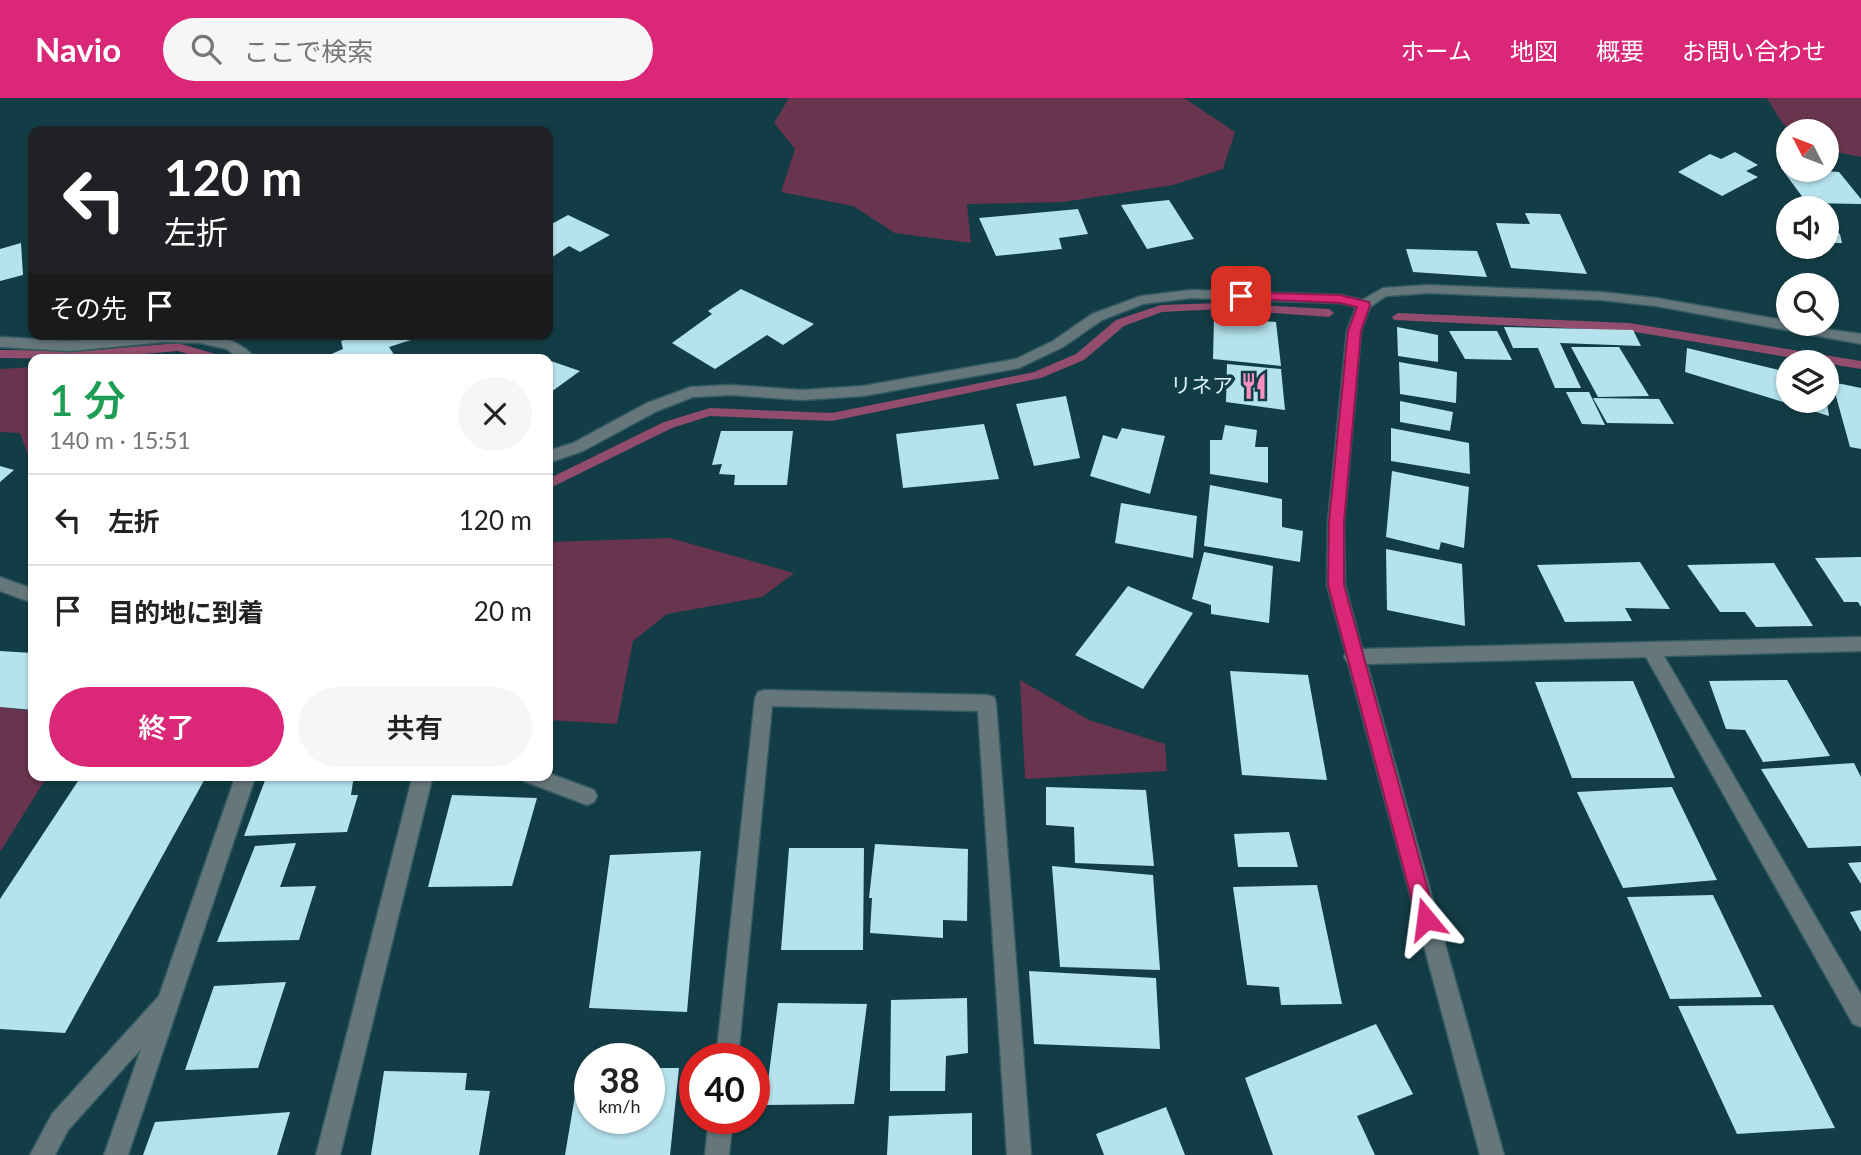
<!DOCTYPE html>
<html lang="ja">
<head>
<meta charset="utf-8">
<style>
  :root { --surface:#fff; --page:#f6f6f6; --text:#222; --muted:#767676; --line:#e0e0e0; --accent:#db2777 }
  body { margin:0; font-family:Lato,"Noto Sans JP",sans-serif; background:var(--page); color:var(--text); height:100vh; display:flex; flex-direction:column; font-size:26px; white-space:nowrap }
  * { box-sizing:border-box; margin:0 }
  p { font-size:23px; color:var(--muted) }
  .icon { flex:none; width:38px; height:38px; fill:none; stroke:currentColor; stroke-width:2; stroke-linecap:round; stroke-linejoin:round }
  .map { position:relative; flex:1; overflow:hidden }
  .side { position:absolute; left:28px; top:256px; width:525px; height:427px; display:flex; flex-direction:column; background:var(--surface); border-radius:14px; box-shadow:0 2px 5px #0004 }
  .side>* { flex:none }
  .guide { position:absolute; left:28px; top:28px; width:525px; height:214px; border-radius:14px; box-shadow:0 2px 5px #0004; background:#202124; color:#fff; overflow:hidden }
  .needle { width:46px; rotate:312deg }
  .buttons { position:absolute; left:1776px; top:21px; display:grid; gap:14px }
  .buttons a { display:grid; place-items:center; width:63px; height:63px; border-radius:50%; background:var(--surface); box-shadow:0 2px 5px #0004; font-size:35px }
  .speed { position:absolute; left:574px; top:945px; display:flex; gap:14px; font-size:35px; font-weight:700; text-align:center }
  .speed>* { display:grid; place-content:center; width:91px; height:91px; border-radius:50%; background:var(--surface); box-shadow:0 2px 5px #0004; line-height:1 }
  .speed small { font-size:18px; font-weight:400 }
  .speed .limit { border:10px solid #d22; background:#fff; color:#111 }
  .pin { position:absolute; display:grid; place-items:center; width:60px; height:60px; color:#fff; margin:-30px; border-radius:14px; box-shadow:0 4px 10px #0006 }
  .me { position:absolute; width:77px; margin:-38px; rotate:344deg; stroke-linejoin:round; filter:drop-shadow(0 0 5px #0008) }
  .turn { display:flex; align-items:center; gap:24px; height:147px; padding:0 21px; font-size:32px }
  .turn .icon { width:91px; height:91px; stroke-width:2.5 }
  .turn b { display:block; font-size:49px; line-height:60px }
  .then { display:flex; align-items:center; height:66px; padding:0 21px; background:#0003; gap:14px; font-size:26px }
  .round { display:grid; place-items:center; flex:none; width:74px; height:74px; border-radius:37px; background:var(--page) }
  .overview { display:flex; align-items:center; justify-content:space-between; height:119px; padding:0 21px }
  h1 { font-size:42px; font-weight:600; line-height:52px; color:#1e9e55 }
  .action { display:flex; gap:14px; margin-top:auto; padding:14px 21px }
  .action a { flex:1; height:80px; border-radius:42px; background:var(--accent); color:#fff; font-size:28px; font-weight:600; line-height:80px; text-align:center }
  .action a+a { background:var(--page); color:var(--text) }
  ul { padding:0; list-style:none }
  li { display:flex; align-items:center; gap:21px; height:91px; padding:0 21px; border-top:2px solid var(--line) }
  li div { flex:1 }
  li b { display:block; font-size:26px }
  li em { font-style:normal }
  header { display:flex; align-items:center; gap:42px; box-sizing:border-box; height:98px; padding:0 35px; background:var(--accent); color:#fff }
  header strong { font-size:33px }
  nav { display:flex; gap:38px; margin-inline-start:auto; font-size:24px }
  .search { width:490px; height:63px; background:var(--page); display:flex; align-items:center; gap:18px; box-sizing:border-box; padding:0 24px; border-radius:38px; color:var(--muted); font-size:26px }
  .map>svg:first-child { display:block }
</style>
</head>
<body>
<header>
<strong>Navio</strong>
<div class="search"><svg class="icon" aria-label="search" viewBox="0 0 24 24"><circle cx="10" cy="10" r="6"/><path d="M15 15l6 6"/></svg>ここで検索</div>
<nav><a>ホーム</a><a>地図</a><a>概要</a><a>お問い合わせ</a></nav>
</header>
<div class="map">
<svg width="1861" height="1057" viewBox="0 0 1861 1057">
  <rect width="100%" height="100%" fill="#133d46"/>
  <!-- green -->
  <path fill="#69344d" d="M789,0H1184L1235,34L1223,71L1173,87L1063,104L967,106L971,145L895,135L853,108L781,94L795,51L774,25Z
    M1767,0H1861V59L1827,52V33C1783,33 1790,38 1767,0Z
    M33,269V371L20,335L0,334V271Z
    M670,440L794,475L762,499L667,516L633,543L617,626L548,622V444Z
    M1020,582L1089,622L1165,646L1167,673L1025,681Z
    M0,609L33,613V677H48L0,754Z"/>
  <g fill="none" stroke-linecap="round" stroke-linejoin="round">
    <!-- stream -->
    <path fill="#924c6d" fill-rule="evenodd" d="M1221,205L1329,211L1334,215L1329,219L1221,211L1162,214L1124,228L1084,262L1041,280L832,323L710,318L672,330L548,391V381L664,324L710,310L832,315L1034,274L1076,256L1116,222L1161,207Z
      M1398,215L1629,225L1861,263V271L1629,233L1394,222L1392,219Z
      M178,245L222,258L224,261H204L178,253L86,261L0,260V252L85,253Z"/>
  </g>
  <!-- building -->
  <path fill="#b6e2ed" d="M1735,54L1758,67L1746,73L1758,79L1722,98L1678,74L1710,56L1721,61Z
    M1781,70L1839,74L1861,101V106L1807,105Z
    M1169,102L1194,141L1147,151L1121,107Z
    M1078,111L1088,136L1059,140L1062,151L996,158L979,120Z
    M1525,115L1560,116L1587,176L1511,170L1496,125L1530,126Z
    M568,117L610,137L580,154L569,148L548,162V128Z
    M1827,129L1840,136L1842,145H1827Z
    M21,145L23,177L0,183V151Z
    M1406,151L1477,153L1487,179L1413,174Z
    M741,191L814,226L783,247L767,237L715,271L672,245L712,216L708,213Z
    M1214,220L1276,224L1281,268L1213,261Z
    M1397,229L1438,237V264L1398,258Z
    M1504,229L1633,232L1641,248L1560,245L1581,290H1555L1538,250H1513Z
    M1449,233H1497L1512,262L1465,261Z
    M360,236H406L411,242L389,249L397,261H320L343,251L341,243Z
    M1571,249H1619L1649,298L1598,299Z
    M1687,250L1787,274L1788,303L1827,305L1829,318L1685,274Z
    M548,262L580,273L551,294L548,292Z
    M1399,264L1457,274L1456,305L1400,296Z
    M1227,266L1281,271L1285,312L1226,304Z
    M1832,284L1861,290V351L1850,349Z
    M1566,294H1589L1605,327L1582,326Z
    M1066,298L1080,360L1034,368L1016,306Z
    M1593,300L1659,301L1674,326L1607,325Z
    M1400,303L1453,314L1450,333L1400,324Z
    M984,326L999,381L903,390L896,336Z
    M1225,327L1257,332L1255,349H1268V385L1210,376V342H1222Z
    M1122,330L1165,338L1150,396L1090,378L1103,337L1117,341Z
    M1391,330L1469,345L1470,376L1391,363Z
    M721,333H793L787,387H734L735,377L719,376L722,366L712,367Z
    M0,368L14,372L0,384Z
    M1392,373L1469,389L1464,450L1441,444L1439,452L1386,439Z
    M1210,387L1282,401V429L1303,433L1300,464L1204,448Z
    M1121,405L1197,418L1193,460L1115,445Z
    M1386,451L1462,466L1465,528L1387,512Z
    M1204,454L1273,468L1269,525L1211,516V507L1192,501Z
    M1861,459V509L1858,504H1844L1815,460Z
    M1640,464L1670,511L1625,510L1632,523L1565,524L1537,467Z
    M1774,465L1813,528L1756,529L1745,514H1720L1687,467Z
    M1128,488L1193,515L1143,591L1075,557Z
    M0,553L33,555V612L0,609Z
    M1230,573L1308,577L1327,682L1242,677Z
    M1787,582L1830,658L1763,664L1745,632L1726,631L1709,583Z
    M1633,583L1675,680H1572L1535,584Z
    M1854,665L1861,679V748L1808,750L1761,671Z
    M82,677H207L65,935L0,931V801Z
    M267,677H354L351,697H358L347,734L244,738Z
    M1046,689L1146,692L1154,768L1075,765L1074,729L1046,727Z
    M1672,689L1717,782L1623,790L1577,694Z
    M452,697L537,700L512,788L428,789Z
    M1289,734L1298,769H1238L1234,736Z
    M296,745L280,789L316,788L299,842L217,844L255,748Z
    M875,746L968,751L967,823L943,822V840L870,835L872,800H869Z
    M789,750H864L863,852H781Z
    M701,753L687,914L589,910L610,757Z
    M1861,764V786L1848,765Z
    M1052,768L1153,777L1160,872L1060,869Z
    M1317,787L1342,906L1281,907L1279,889L1247,887L1233,789Z
    M1713,797L1762,899L1670,901L1627,799Z
    M1861,812V834L1850,814Z
    M1029,873L1156,880L1160,951L1034,946Z
    M286,884L258,970L185,972L214,888Z
    M967,900L968,955L946,958L945,993H890L891,902Z
    M778,905L867,906L854,1006L765,1007Z
    M1773,907L1835,1030L1737,1036L1678,908Z
    M1376,926L1413,996L1357,1018L1375,1057H1273L1245,980Z
    M580,968H590V1020H649V970H679L670,1057H565Z
    M384,973L467,975L465,992L490,993L479,1057H371Z
    M1166,1009L1185,1057H1104L1096,1036Z
    M290,1014L277,1057H143L155,1024Z
    M972,1015V1057H887L889,1018Z"/>
  <g fill="none" stroke-linecap="round" stroke-linejoin="round">
    <defs>
      <path id="minor" d="M1429,187L1601,194L1656,200L1788,223V226L1861,236V246L1656,208L1601,202L1429,195L1386,198L1370,209L1361,233L1344,424L1345,487L1362,551L1861,539V553L1664,558L1861,897V929L1853,926L1646,559L1367,566L1504,1057H1480L1348,565L1344,559L1346,555L1327,487L1328,424L1347,233L1356,209L1340,205L1191,200L1143,206L1102,222L1063,249L1019,270L863,298L802,302L730,297L693,299L657,313L583,353L548,365V353L573,345L647,305L691,289L730,287L802,292L863,288L1016,261L1053,243L1092,216L1141,198L1191,192L1340,197L1362,202L1383,190Z
        M144,236C181,236 230,229 256,261H239L227,251L200,245L164,244L70,253L0,249V239L70,243Z
        M0,479L33,491V505L0,493Z
        M764,592L987,597L994,599L996,605L1031,1057H1007L978,613L772,608L738,961H716L755,600L758,594Z
        M548,675L594,692L597,698L594,704L587,707L524,683L521,677H548Z
        M236,677H256L128,1057H104L141,951L68,1032L55,1057H30L52,1016L159,898Z
        M413,677H433L340,1057H316Z
        M709,1020H733L729,1057H705Z"/>
    </defs>
    <!-- minor casing -->
    <use href="#minor" stroke="#335a62" stroke-width="3"/>
    <!-- minor -->
    <use href="#minor" fill="#66777b" fill-rule="evenodd"/>
  </g>
  <!-- route -->
  <path fill="#db2777" stroke="#8e194d" stroke-width="2" d="M1241,194L1340,197L1369,204L1370,207L1361,233L1344,424V487L1436,821L1433,828L1426,830L1420,828L1417,821L1328,487L1329,424L1348,233L1357,209L1340,205L1236,200V195Z"/>
  <!-- icons -->
  <defs>
    <symbol id="restaurant-bare" viewBox="-9 -9 18 18"><path d="M-5-6h1v4h1v-4h1v4h1v-4h1v5L-1.5 .5V6h-2V.5L-5-1ZM5-6V6H3V1.5H1.5Q1.5-4 5-6Z" fill="#fc8fc1" stroke="#133d46" stroke-width="2.5" paint-order="stroke"/></symbol>
  </defs>
  <g fill-rule="evenodd">
    <use href="#restaurant-bare" x="1235" y="269" width="38" height="38"/>
  </g>
  <g text-anchor="middle" stroke-width="7" stroke-linejoin="round" paint-order="stroke">
    <!-- poi labels -->
    <g font-size="21" fill="#dcf2f8" stroke="#133d46" text-anchor="end">
      <text x="1233" y="295">リネア</text>
    </g>
  </g>
</svg>
<div class="buttons">
<a><svg class="needle" viewBox="-14 -14 28 28"><path d="M0-13l5 13h-10z" fill="#e53935"/><path d="M0 13l5-13h-10z" fill="#767676"/></svg></a>
<a><svg class="icon" aria-label="sound" viewBox="0 0 24 24"><path d="M4 9h4l5-4v14l-5-4H4zM17 9q2 3 0 6"/></svg></a>
<a><svg class="icon" aria-label="search" viewBox="0 0 24 24"><circle cx="10" cy="10" r="6"/><path d="M15 15l6 6"/></svg></a>
<a><svg class="icon" aria-label="layers" viewBox="0 0 24 24"><path d="M12 4l9 5-9 5-9-5zM3 14l9 5 9-5"/></svg></a>
</div>
<div class="speed"><div>38<small>km/h</small></div><div class="limit">40</div></div>
<div class="pin" style="left:1241px;top:198px;background:#d93025"><svg class="icon" aria-label="arrive" viewBox="0 0 24 24"><path d="M6 21V4h12l-3 4 3 4H6"/></svg></div>
<svg class="me" style="left:1426px;top:821px" viewBox="-20 -20 40 40"><path d="M0-17L14 15 0 8-14 15z" fill="#db2777" stroke="#fff" stroke-width="4"/></svg>
<div class="guide">
<div class="turn"><svg class="icon" aria-label="left" viewBox="0 0 24 24"><path d="M17 20v-9H6M10 6l-5 5 5 5"/></svg><div><b>120 m</b>左折</div></div>
<div class="then">その先<svg class="icon" aria-label="arrive" viewBox="0 0 24 24"><path d="M6 21V4h12l-3 4 3 4H6"/></svg></div>
</div>
<section class="side">
<div class="overview"><div><h1>1 分</h1><p>140 m · 15:51</p></div><a class="round"><svg class="icon" aria-label="close" viewBox="0 0 24 24"><path d="M6 6l12 12M18 6L6 18"/></svg></a></div>
<ul>
<li><svg class="icon" aria-label="left" viewBox="0 0 24 24"><path d="M17 20v-9H6M10 6l-5 5 5 5"/></svg><div><b>左折</b></div><em>120 m</em></li>
<li><svg class="icon" aria-label="arrive" viewBox="0 0 24 24"><path d="M6 21V4h12l-3 4 3 4H6"/></svg><div><b>目的地に到着</b></div><em>20 m</em></li>
</ul>
<div class="action"><a>終了</a><a>共有</a></div>
</section>
</div>
</body>
</html>
